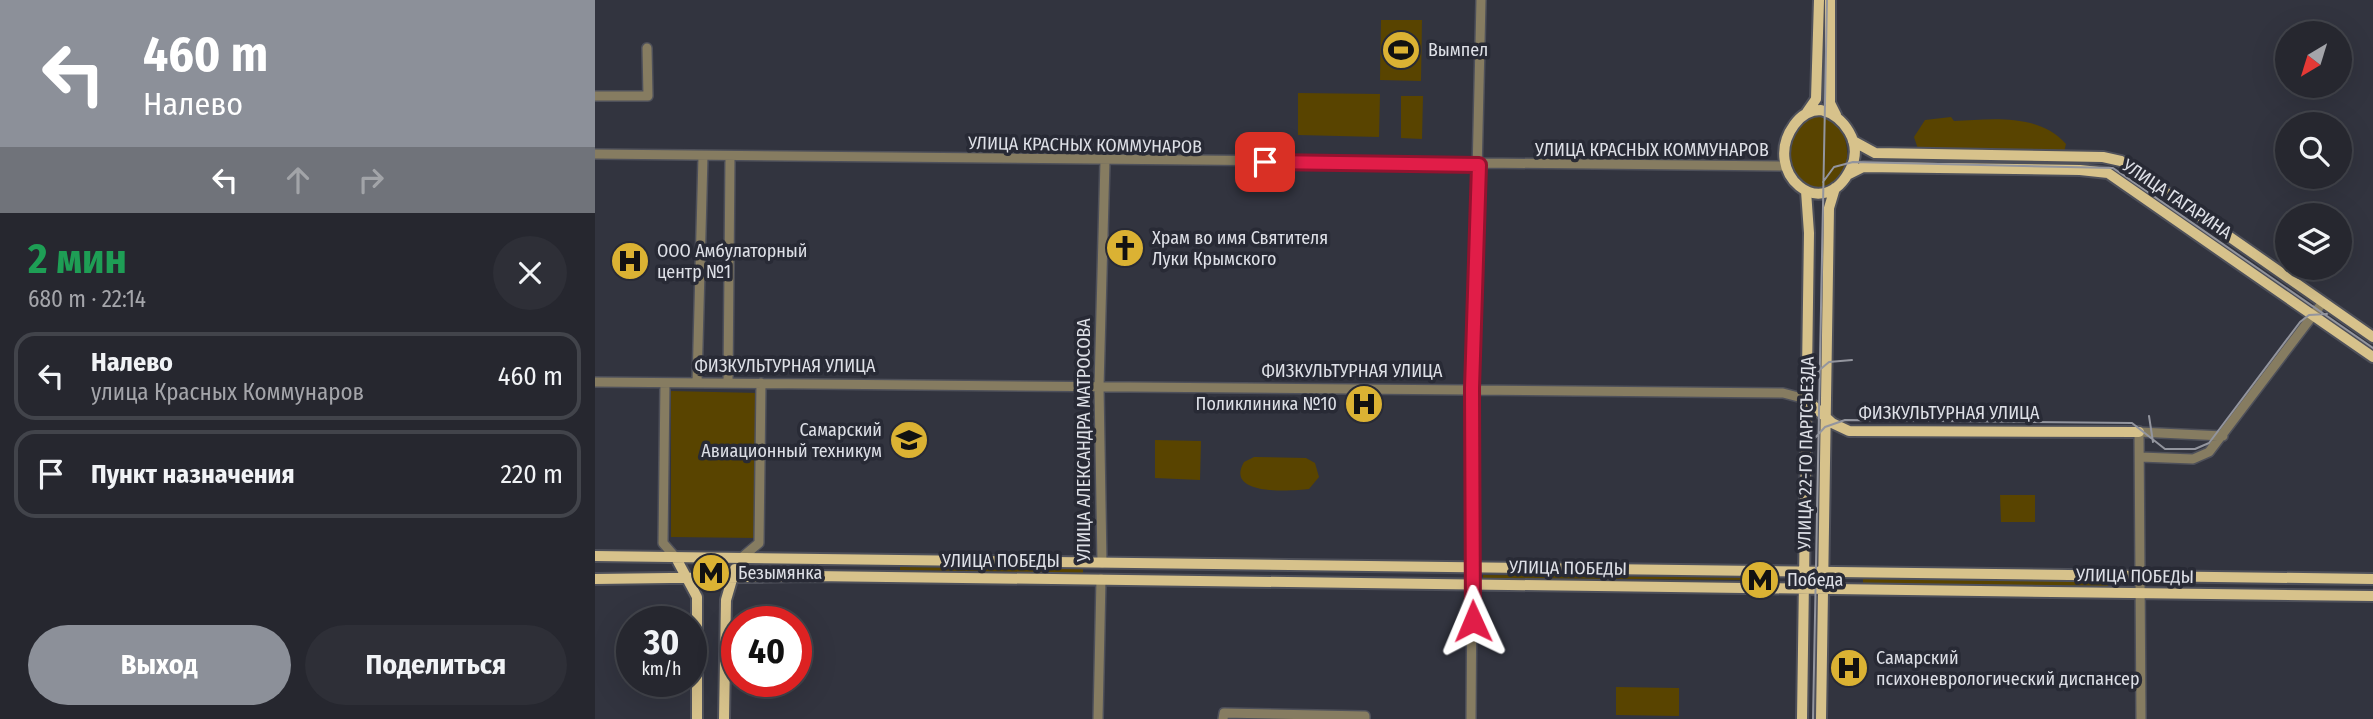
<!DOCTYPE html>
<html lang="ru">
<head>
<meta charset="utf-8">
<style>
  :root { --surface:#26272f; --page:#2e2f37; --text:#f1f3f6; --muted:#a4a5aa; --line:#42444b; --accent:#8c9099 }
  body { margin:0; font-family:"Fira Sans Condensed",sans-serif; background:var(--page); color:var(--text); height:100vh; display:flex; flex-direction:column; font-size:26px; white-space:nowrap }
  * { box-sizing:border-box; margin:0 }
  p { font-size:23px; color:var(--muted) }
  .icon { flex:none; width:38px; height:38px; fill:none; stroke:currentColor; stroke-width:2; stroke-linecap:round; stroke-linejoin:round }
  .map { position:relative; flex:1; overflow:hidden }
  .sheet { display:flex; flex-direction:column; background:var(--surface); width:595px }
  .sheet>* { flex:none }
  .banner { background:#8c9099; color:#fff; overflow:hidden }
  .needle { width:46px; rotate:218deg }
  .fabs { position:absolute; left:1680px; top:21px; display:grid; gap:14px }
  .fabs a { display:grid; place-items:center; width:77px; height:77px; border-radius:50%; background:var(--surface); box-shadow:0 7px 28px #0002,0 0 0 2px var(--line); font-size:35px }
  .speed { position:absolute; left:21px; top:606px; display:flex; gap:14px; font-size:35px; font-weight:700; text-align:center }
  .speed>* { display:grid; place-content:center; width:91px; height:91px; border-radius:50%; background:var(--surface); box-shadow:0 7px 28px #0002,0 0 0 2px var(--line); line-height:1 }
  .speed small { font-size:18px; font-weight:400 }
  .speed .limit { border:10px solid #d22; background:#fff; color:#111 }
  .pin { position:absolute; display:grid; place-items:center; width:60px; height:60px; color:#fff; margin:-30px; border-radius:14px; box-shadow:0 4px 10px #0006 }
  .me { position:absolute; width:77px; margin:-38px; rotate:359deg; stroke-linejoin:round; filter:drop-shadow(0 0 5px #0008) }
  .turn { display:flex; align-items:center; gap:24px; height:147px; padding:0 28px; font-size:32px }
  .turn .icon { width:91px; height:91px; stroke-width:2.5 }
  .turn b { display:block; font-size:49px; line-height:60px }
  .lanes { display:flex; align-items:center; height:66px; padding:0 28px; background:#0003; justify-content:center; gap:35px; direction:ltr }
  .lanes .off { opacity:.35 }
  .round { display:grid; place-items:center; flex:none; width:74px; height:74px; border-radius:37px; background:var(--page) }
  .head { display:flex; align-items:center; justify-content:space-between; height:119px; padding:0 28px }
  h1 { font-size:42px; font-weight:700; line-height:52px; color:#1e9e55 }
  .cta { display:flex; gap:14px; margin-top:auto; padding:14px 28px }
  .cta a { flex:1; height:80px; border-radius:42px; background:var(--accent); color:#fff; font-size:28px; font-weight:700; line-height:80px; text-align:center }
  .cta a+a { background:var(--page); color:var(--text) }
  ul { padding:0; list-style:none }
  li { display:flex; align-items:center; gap:21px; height:88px; margin:0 14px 10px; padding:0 14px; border:4px solid var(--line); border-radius:21px }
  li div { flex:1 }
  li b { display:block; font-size:26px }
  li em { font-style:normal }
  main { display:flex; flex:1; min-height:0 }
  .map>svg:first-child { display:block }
</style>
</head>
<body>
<main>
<section class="sheet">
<div class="banner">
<div class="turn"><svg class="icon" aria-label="left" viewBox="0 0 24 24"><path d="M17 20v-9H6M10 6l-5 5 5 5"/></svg><div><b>460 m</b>Налево</div></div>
<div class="lanes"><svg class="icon" aria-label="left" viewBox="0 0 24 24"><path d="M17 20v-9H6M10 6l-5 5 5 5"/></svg><svg class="icon off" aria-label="ahead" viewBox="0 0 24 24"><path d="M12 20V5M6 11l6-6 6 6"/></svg><svg class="icon off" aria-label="right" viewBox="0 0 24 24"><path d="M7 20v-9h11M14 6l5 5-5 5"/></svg></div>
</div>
<div class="head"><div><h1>2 мин</h1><p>680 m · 22:14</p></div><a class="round"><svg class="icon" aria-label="close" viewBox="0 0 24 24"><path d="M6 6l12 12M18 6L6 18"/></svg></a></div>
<ul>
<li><svg class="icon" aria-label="left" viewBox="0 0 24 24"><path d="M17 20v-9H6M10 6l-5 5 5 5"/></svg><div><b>Налево</b><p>улица Красных Коммунаров</p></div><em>460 m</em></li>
<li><svg class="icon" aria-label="arrive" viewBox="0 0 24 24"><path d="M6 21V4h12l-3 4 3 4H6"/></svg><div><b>Пункт назначения</b></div><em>220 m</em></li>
</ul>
<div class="cta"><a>Выход</a><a>Поделиться</a></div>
</section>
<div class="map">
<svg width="1778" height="719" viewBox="0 0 1778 719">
  <rect width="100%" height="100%" fill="#32343f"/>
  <!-- green -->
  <path fill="#594400" d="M786,20H827L826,81L785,80Z
    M703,93L785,94L784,137L703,135Z
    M806,96H828L827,139L806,138Z
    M1227,114C1276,138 1246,215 1201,177C1188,148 1193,122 1227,114Z
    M1356,117L1359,121C1396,119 1444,113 1471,144L1469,152L1323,149L1319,137L1330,120Z
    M76,391L163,393L161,538L76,537Z
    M560,440L606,441L605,480L560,478Z
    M659,457L711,458L720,463L724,477L714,489C696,491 629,496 649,462Z
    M1405,495H1440V522H1406Z
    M305,567L488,569V573L305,570Z
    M888,575L1168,578L1169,580L888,578Z
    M1268,579L1513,581V586L1268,584Z
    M1021,687L1084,688V716L1021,715Z"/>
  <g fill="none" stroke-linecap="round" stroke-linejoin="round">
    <defs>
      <path id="minor" d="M0,96H53L52,48
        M0,154L1190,166
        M0,382L1188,393L1211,399
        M70,383L68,543L81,558
        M102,383L108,156
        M133,383L135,157
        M1545,457L1598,459L1614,452L1728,302
        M145,559L164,543L166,383
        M507,563L504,387L510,161
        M877,567V389L886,0
        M503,719L506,579
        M628,719L629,713L770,716V719
        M876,719L877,584
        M1546,719L1544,432L1628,436"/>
      <path id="major" d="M1235,0V103L1241,115
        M1226,110C1249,116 1268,143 1256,168C1228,227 1165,172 1199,125C1206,115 1214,110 1226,110Z
        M1212,112L1221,99L1224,0
        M1258,141L1280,153L1508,157L1526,161L1778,337
        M1252,175L1268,167L1485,170L1513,173L1778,357
        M1211,399L1237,423L1254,431L1544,432
        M0,556L1778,579
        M81,558L102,597V719
        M0,579L218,576L1778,596
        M129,719L131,600L140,569
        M1207,719L1214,233L1211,191
        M1226,719L1234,208L1240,188"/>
    </defs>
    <!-- minor casing -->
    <use href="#minor" stroke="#4e505a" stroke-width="12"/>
    <!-- major casing -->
    <use href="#major" stroke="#4e505a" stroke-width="14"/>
    <!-- minor -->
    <use href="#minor" stroke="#867c61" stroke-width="9"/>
    <!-- major -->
    <use href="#major" stroke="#d7c28b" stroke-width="10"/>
    <!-- tram -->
    <path stroke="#93959e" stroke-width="2" d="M1228,182L1239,167L1258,162L1518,168L1778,348
      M1221,373L1234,362L1257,360
      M1554,416L1558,442
      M1219,439L1230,427L1250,420L1537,423L1570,449H1600L1614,443L1705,322L1714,315L1732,314
      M1218,719L1232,0"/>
  </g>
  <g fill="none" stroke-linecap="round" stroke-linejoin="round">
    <defs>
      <path id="route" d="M670,162L884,165L877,388L878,621"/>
    </defs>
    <!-- route casing -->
    <use href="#route" stroke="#92132f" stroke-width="18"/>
    <!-- route -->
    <use href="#route" stroke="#e11d48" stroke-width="12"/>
  </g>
  <!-- icons -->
  <defs>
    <symbol id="stadium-disc" viewBox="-11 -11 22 22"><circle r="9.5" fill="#dbb233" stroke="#282a35"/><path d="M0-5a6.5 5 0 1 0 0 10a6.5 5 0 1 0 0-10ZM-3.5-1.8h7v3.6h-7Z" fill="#111"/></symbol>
    <symbol id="church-disc" viewBox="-11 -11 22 22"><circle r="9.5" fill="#dbb233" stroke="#282a35"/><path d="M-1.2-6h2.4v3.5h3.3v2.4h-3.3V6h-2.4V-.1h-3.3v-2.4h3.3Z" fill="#111"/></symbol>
    <symbol id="hospital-disc" viewBox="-11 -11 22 22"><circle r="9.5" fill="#dbb233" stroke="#282a35"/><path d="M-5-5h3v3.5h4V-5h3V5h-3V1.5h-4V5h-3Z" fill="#111"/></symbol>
    <symbol id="university-disc" viewBox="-11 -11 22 22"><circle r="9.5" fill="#dbb233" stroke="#282a35"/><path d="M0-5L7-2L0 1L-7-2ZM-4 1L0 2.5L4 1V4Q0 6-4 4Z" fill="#111"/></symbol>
    <symbol id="metro-disc" viewBox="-11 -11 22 22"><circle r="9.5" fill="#dbb233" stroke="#282a35"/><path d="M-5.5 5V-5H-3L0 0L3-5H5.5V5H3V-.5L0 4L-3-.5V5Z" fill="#111"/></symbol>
  </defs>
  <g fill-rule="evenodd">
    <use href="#stadium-disc" x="784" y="28" width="44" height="44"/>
    <use href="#church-disc" x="508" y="226" width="44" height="44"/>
    <use href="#hospital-disc" x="13" y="239" width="44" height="44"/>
    <use href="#hospital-disc" x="747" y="382" width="44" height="44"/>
    <use href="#university-disc" x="292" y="418" width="44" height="44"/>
    <use href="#metro-disc" x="94" y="551" width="44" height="44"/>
    <use href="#metro-disc" x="1143" y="558" width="44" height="44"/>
    <use href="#hospital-disc" x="1232" y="646" width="44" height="44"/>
  </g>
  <g text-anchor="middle" stroke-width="7" stroke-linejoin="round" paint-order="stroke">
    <!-- poi labels -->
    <g font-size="18" fill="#dee0e7" stroke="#282a35" text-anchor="start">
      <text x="833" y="56">Вымпел</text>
      <text x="557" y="244">Храм во имя Святителя<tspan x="557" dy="21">Луки Крымского</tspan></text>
      <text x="62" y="257">ООО Амбулаторный<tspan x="62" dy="21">центр №1</tspan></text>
      <text x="742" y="410" text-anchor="end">Поликлиника №10</text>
      <text x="287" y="436" text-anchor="end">Самарский<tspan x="287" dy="21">Авиационный техникум</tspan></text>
      <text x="143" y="579">Безымянка</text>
      <text x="1192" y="586">Победа</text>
      <text x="1281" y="664">Самарский<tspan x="1281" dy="21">психоневрологический диспансер</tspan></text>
    </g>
    <!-- street labels -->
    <g font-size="18" fill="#dee0e7" stroke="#282a35">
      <text transform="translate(490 145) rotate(1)" y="6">УЛИЦА КРАСНЫХ КОММУНАРОВ</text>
      <text x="1057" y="156">УЛИЦА КРАСНЫХ КОММУНАРОВ</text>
      <text transform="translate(1582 199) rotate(34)" y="6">УЛИЦА ГАГАРИНА</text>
      <text x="190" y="372">ФИЗКУЛЬТУРНАЯ УЛИЦА</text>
      <text x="757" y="377">ФИЗКУЛЬТУРНАЯ УЛИЦА</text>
      <text x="1354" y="419">ФИЗКУЛЬТУРНАЯ УЛИЦА</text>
      <text transform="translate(489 440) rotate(-90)" y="6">УЛИЦА АЛЕКСАНДРА МАТРОСОВА</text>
      <text transform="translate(1211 453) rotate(-89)" y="6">УЛИЦА 22-ГО ПАРТСЪЕЗДА</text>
      <text x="406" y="567">УЛИЦА ПОБЕДЫ</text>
      <text transform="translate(973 568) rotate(1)" y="6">УЛИЦА ПОБЕДЫ</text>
      <text transform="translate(1540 576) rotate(1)" y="6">УЛИЦА ПОБЕДЫ</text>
    </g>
  </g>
</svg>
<div class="fabs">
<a><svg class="needle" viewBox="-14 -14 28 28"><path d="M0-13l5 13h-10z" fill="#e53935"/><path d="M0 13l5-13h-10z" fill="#a4a5aa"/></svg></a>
<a><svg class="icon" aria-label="search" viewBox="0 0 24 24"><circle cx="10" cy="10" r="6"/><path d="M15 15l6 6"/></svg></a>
<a><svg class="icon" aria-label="layers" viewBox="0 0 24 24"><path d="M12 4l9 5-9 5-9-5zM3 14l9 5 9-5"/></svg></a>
</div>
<div class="speed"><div>30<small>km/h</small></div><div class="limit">40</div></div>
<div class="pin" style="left:670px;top:162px;background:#d93025"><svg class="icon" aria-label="arrive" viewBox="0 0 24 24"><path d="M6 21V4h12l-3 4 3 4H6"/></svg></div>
<svg class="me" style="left:878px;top:621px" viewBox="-20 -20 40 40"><path d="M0-17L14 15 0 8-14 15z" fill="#e11d48" stroke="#fff" stroke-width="4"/></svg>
</div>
</main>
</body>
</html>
